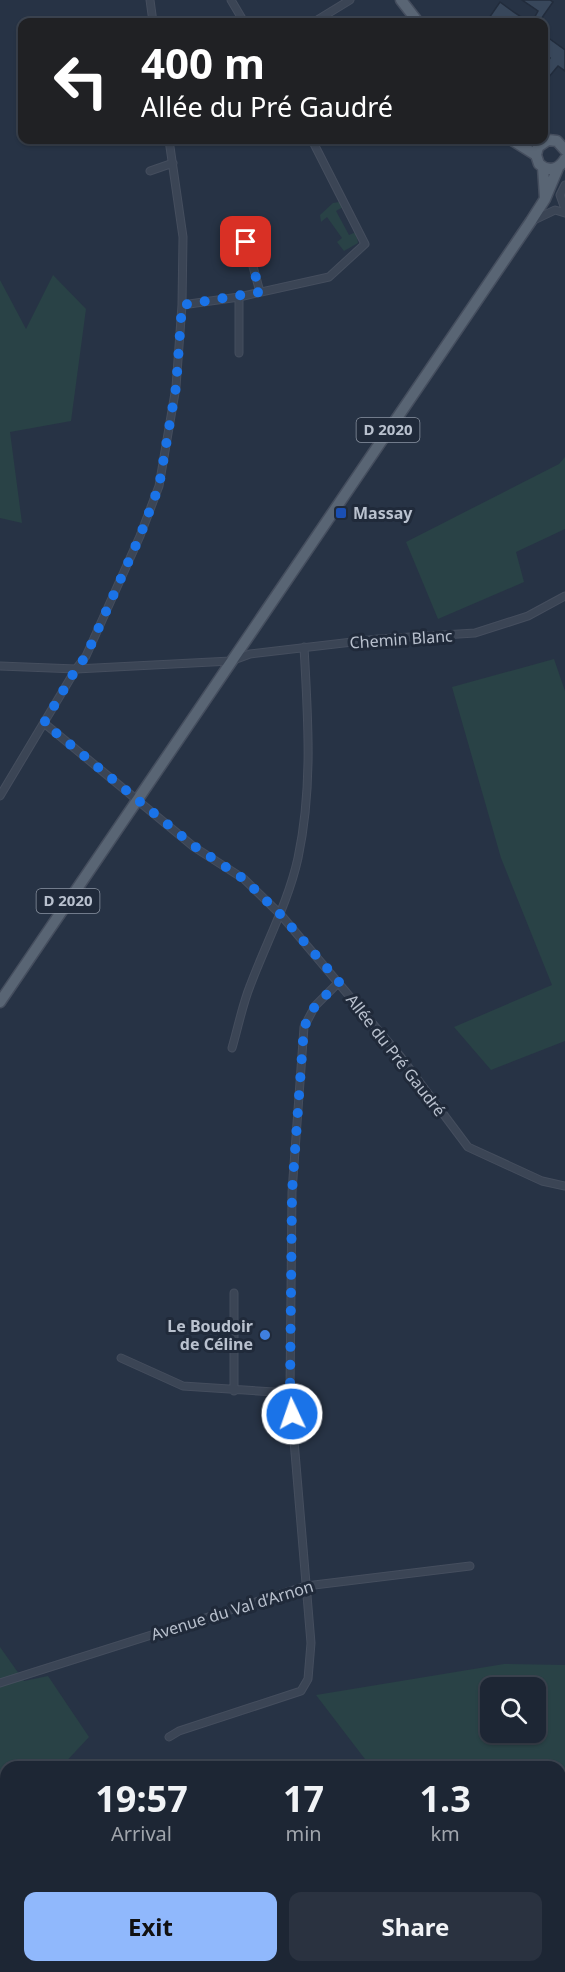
<!DOCTYPE html>
<html lang="en">
<head>
<meta charset="utf-8">
<style>
  :root { --surface:#1d2634; --page:#2a3240; --text:#f1f3f6; --muted:#a0a5ac; --line:#3b434f; --accent:#90b8fc }
  body { margin:0; font-family:"Noto Sans",sans-serif; background:var(--page); color:var(--text); height:100vh; display:flex; flex-direction:column; font-size:22px; white-space:nowrap }
  * { box-sizing:border-box; margin:0 }
  p { font-size:20px; color:var(--muted) }
  .icon { flex:none; width:33px; height:33px; fill:none; stroke:currentColor; stroke-width:2; stroke-linecap:round; stroke-linejoin:round }
  .map { position:relative; flex:1; overflow:hidden }
  .details { position:absolute; left:0px; top:1761px; width:566px; height:212px; display:flex; flex-direction:column; background:var(--surface); border-radius:18px 18px 0 0; box-shadow:0 2px 4px #0004,0 0 0 2px var(--line) }
  .details>* { flex:none }
  .guide { position:absolute; left:18px; top:18px; width:530px; height:126px; border-radius:12px; box-shadow:0 2px 4px #0004,0 0 0 2px var(--line); background:#202124; color:#fff; overflow:hidden }
  .buttons { position:absolute; left:480px; top:1677px; display:grid; gap:12px }
  .buttons a { display:grid; place-items:center; width:66px; height:66px; border-radius:12px; background:var(--surface); box-shadow:0 2px 4px #0004,0 0 0 2px var(--line); font-size:30px }
  .pin { position:absolute; display:grid; place-items:center; width:51px; height:51px; color:#fff; margin:-26px; border-radius:12px; box-shadow:0 3px 9px #0006 }
  .me { position:absolute; width:66px; margin:-33px; rotate:357deg; stroke-linejoin:round; filter:drop-shadow(0 0 4px #0008) }
  .turn { display:flex; align-items:center; gap:21px; height:126px; padding:0 24px; font-size:27px }
  .turn .icon { width:78px; height:78px; stroke-width:2.5 }
  .turn b { display:block; font-size:42px; line-height:51px }
  .eta { display:flex; justify-content:space-evenly; align-items:center; height:102px; text-align:center }
  .eta b { font-size:36px; font-weight:700; line-height:42px }
  .cta { display:flex; gap:12px; margin-top:auto; padding:12px 24px }
  .cta a { flex:1; height:69px; border-radius:12px; background:var(--accent); color:#111; font-size:24px; font-weight:700; line-height:69px; text-align:center }
  .cta a+a { background:var(--page); color:var(--text) }
  .map>svg:first-child { display:block }
</style>
</head>
<body>
<div class="map">
<svg width="565" height="1972" viewBox="0 0 565 1972">
  <rect width="100%" height="100%" fill="#273345"/>
  <!-- green -->
  <path fill="#294246" fill-rule="evenodd" d="M339,202L343,207L336,211L349,235L356,232L358,243L344,251L337,242L342,238L327,217L321,222L320,215L333,203Z
    M53,275L86,309L71,421L10,432L22,523L0,518V280L26,329Z
    M565,457V529L516,552L524,582L438,619L406,542L559,464Z
    M554,659L565,691V1041L491,1070L454,1027L552,985L501,858L452,687Z
    M0,1647L24,1681L48,1676L89,1737L61,1767H6V1784L0,1782Z
    M504,1664L565,1665V1972H466V1967L560,1966V1767H371L316,1695ZM490,1688H536V1732H490Z
    M0,1869L6,1870V1966L20,1967L19,1972H0Z"/>
  <!-- building -->
  <path fill="#38475b" stroke="#222c3c" stroke-width="1.5" d="M522,0H550L553,2L539,22H532L538,11Z
    M500,2L515,13L529,22H495L489,18Z
    M543,34L565,50V71L558,66L543,84V68L550,58L543,54Z"/>
  <g fill="none" stroke-linecap="round" stroke-linejoin="round">
    <defs>
      <path id="street" d="M150,0L153,22
        M231,0L244,22
        M314,22L350,0
        M150,171L173,163
        M565,185L560,195L565,209
        M534,220L555,210L565,213
        M246,241L260,292
        M182,305L239,297L329,277L365,244L312,140
        M239,353V297
        M0,666L76,669L231,661L250,654L378,639L475,633L528,616L565,596
        M44,723L194,847L244,879L281,915L400,1056L468,1147L542,1181L565,1186
        M0,796L76,669L86,656L140,536L159,486L176,387L182,305L183,237L169,140
        M232,1048C238,1028 242,1006 250,986C266,943 288,903 298,858C313,787 308,719 304,647
        M234,1293V1391
        M121,1358L183,1386L290,1393
        M0,1683L306,1586L470,1566
        M169,1737L179,1731L301,1691L308,1679L311,1643L290,1393L292,1192L304,1027L315,1006L339,982"/>
      <path id="secondary" d="M0,1859L6,1861
        M337,1966L342,1972"/>
      <path id="primary" d="M401,0L418,22
        M512,140L536,155
        M565,150L557,141L548,140L538,147L536,155L539,164C548,172 559,170 565,159
        M543,167L545,197
        M0,1002L531,221L545,199L558,168"/>
    </defs>
    <!-- street casing -->
    <use href="#street" stroke="#454e5e" stroke-width="9"/>
    <!-- secondary casing -->
    <use href="#secondary" stroke="#454e5e" stroke-width="11"/>
    <!-- primary casing -->
    <use href="#primary" stroke="#454e5e" stroke-width="13"/>
    <!-- street -->
    <use href="#street" stroke="#3b4555" stroke-width="7"/>
    <!-- secondary -->
    <use href="#secondary" stroke="#495468" stroke-width="9"/>
    <!-- primary -->
    <use href="#primary" stroke="#596574" stroke-width="10"/>
  </g>
  <g fill="none" stroke-linecap="round" stroke-linejoin="round">
    <!-- route -->
    <path stroke="#1a73e8" stroke-width="10" stroke-dasharray="0 18" d="M246,242L260,292L182,305L176,387L159,486L140,536L86,656L76,669L44,723L194,846L244,879L281,915L339,982L315,1006L304,1027L292,1192L290,1393L292,1414"/>
  </g>
  <!-- markers -->
  <rect fill="#1a4fb4" stroke="#202a3a" stroke-width="2" x="335" y="507" width="12" height="12" rx="3"/>
  <circle fill="#3f7fe0" stroke="#202a3a" stroke-width="2" cx="265" cy="1335" r="6"/>
  <g text-anchor="middle" stroke-width="6" stroke-linejoin="round" paint-order="stroke">
    <!-- shield labels -->
    <g fill="#202a3a" stroke="#8b94a2" stroke-width="1.5">
      <rect x="356.5" y="418" width="63" height="24" rx="4.5"/>
      <rect x="36.5" y="889" width="63" height="24" rx="4.5"/>
    </g>
    <g font-size="15" font-weight="bold" fill="#b9c1ce">
      <text x="388" y="435">D 2020</text>
      <text x="68" y="906">D 2020</text>
    </g>
    <!-- poi labels -->
    <g font-size="16" font-weight="bold" fill="#b9c1ce" stroke="#202a3a" text-anchor="start">
      <text x="353" y="519">Massay</text>
      <text x="253" y="1332" text-anchor="end">Le Boudoir<tspan x="253" dy="18">de Céline</tspan></text>
    </g>
    <!-- street labels -->
    <g font-size="16" fill="#b9c1ce" stroke="#202a3a">
      <text transform="translate(401 639) rotate(-4)" y="6">Chemin Blanc</text>
      <text transform="translate(396 1055) rotate(52)" y="6">Allée du Pré Gaudré</text>
      <text transform="translate(232 1610) rotate(-17)" y="6">Avenue du Val d’Arnon</text>
    </g>
  </g>
</svg>
<div class="buttons">
<a><svg class="icon" aria-label="search" viewBox="0 0 24 24"><circle cx="10" cy="10" r="6"/><path d="M15 15l6 6"/></svg></a>
</div>
<div class="pin" style="left:246px;top:242px;background:#d93025"><svg class="icon" aria-label="arrive" viewBox="0 0 24 24"><path d="M6 21V4h12l-3 4 3 4H6"/></svg></div>
<svg class="me" style="left:292px;top:1414px" viewBox="-20 -20 40 40"><circle r="17" fill="#1a73e8" stroke="#fff" stroke-width="3"/><path d="M0-11L8 9 0 5-8 9z" fill="#fff"/></svg>
<div class="guide">
<div class="turn"><svg class="icon" aria-label="left" viewBox="0 0 24 24"><path d="M17 20v-9H6M10 6l-5 5 5 5"/></svg><div><b>400 m</b>Allée du Pré Gaudré</div></div>
</div>
<section class="details">
<div class="eta">
<div><b>19:57</b><p>Arrival</p></div>
<div><b>17</b><p>min</p></div>
<div><b>1.3</b><p>km</p></div>
</div>
<div class="cta"><a>Exit</a><a>Share</a></div>
</section>
</div>
</body>
</html>
